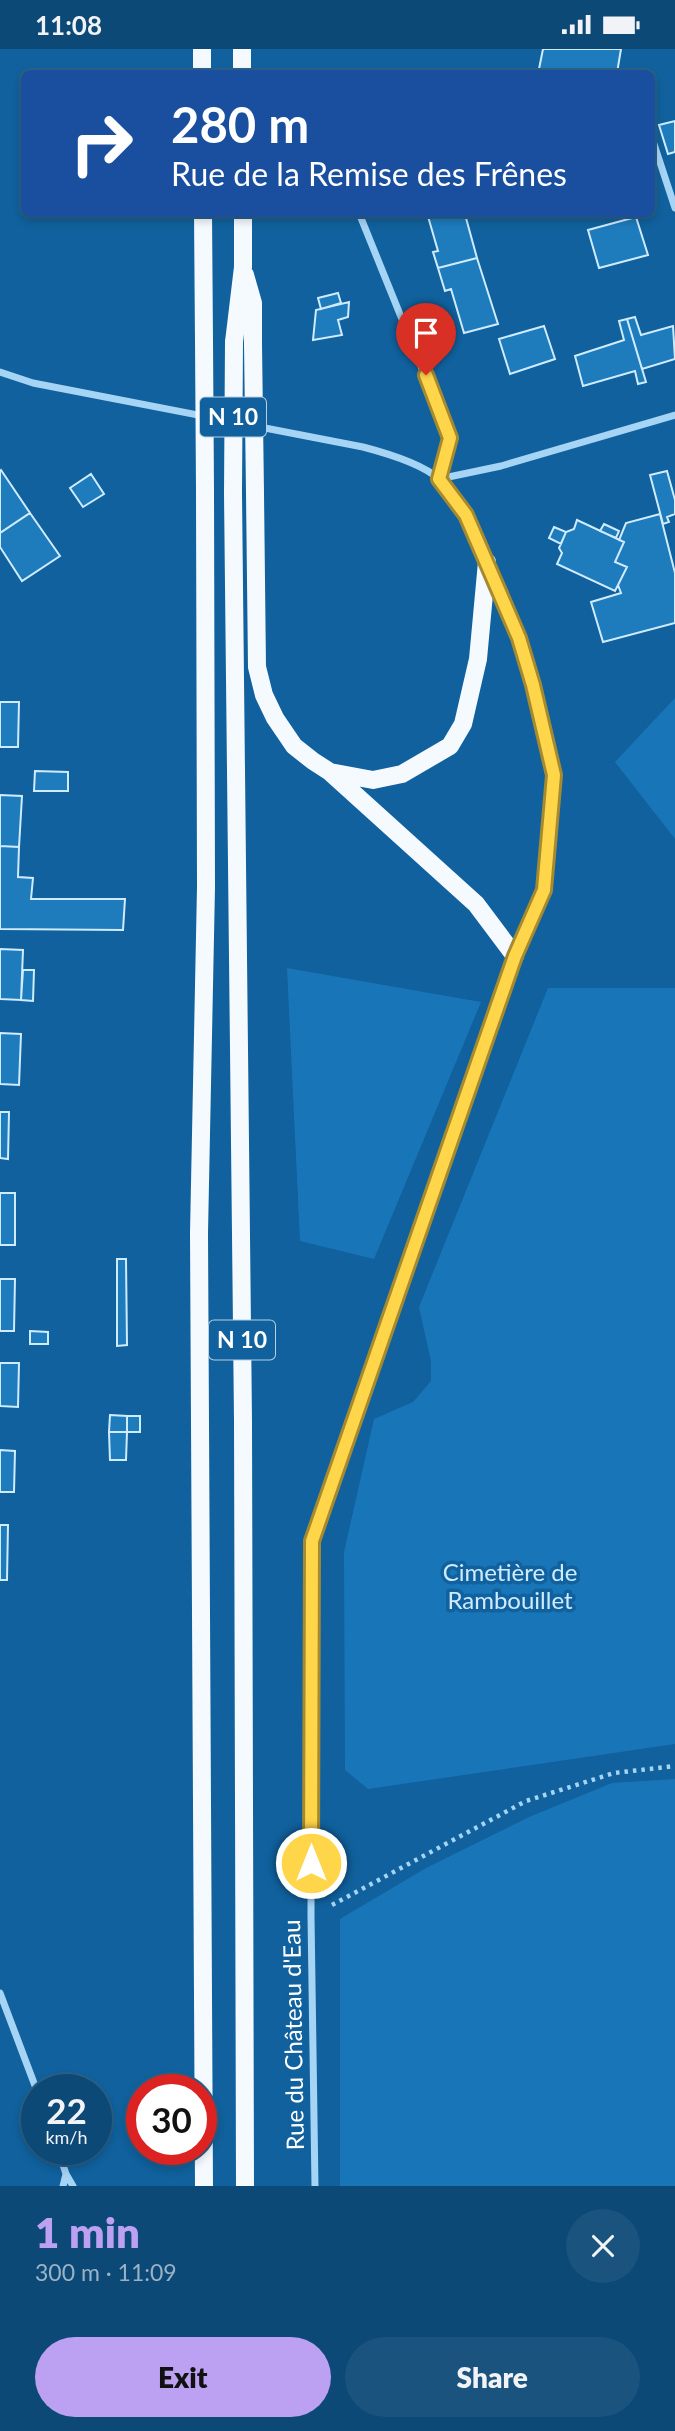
<!DOCTYPE html>
<html lang="en">
<head>
<meta charset="utf-8">
<style>
  :root { --surface:#0c4976; --page:#1a537e; --text:#f1f3f6; --muted:#9ab2c5; --line:#2c6188; --accent:#bca0f2 }
  body { margin:0; font-family:Lato,sans-serif; background:var(--page); color:var(--text); height:100vh; display:flex; flex-direction:column; font-size:26px; white-space:nowrap }
  * { box-sizing:border-box; margin:0 }
  p { font-size:23px; color:var(--muted) }
  .icon { flex:none; width:38px; height:38px; fill:none; stroke:currentColor; stroke-width:2; stroke-linecap:round; stroke-linejoin:round }
  .map { position:relative; height:2137px; overflow:hidden }
  .details { display:flex; flex-direction:column; background:var(--surface); flex:1 }
  .details>* { flex:none }
  .guide { position:absolute; left:21px; top:21px; width:634px; height:147px; border-radius:10px; box-shadow:0 4px 10px #0003,0 0 0 2px var(--line); background:#1a4fa0; color:#fff; overflow:hidden }
  .speed { position:absolute; left:21px; top:2025px; display:flex; gap:14px; font-size:35px; font-weight:700; text-align:center }
  .speed>* { display:grid; place-content:center; width:91px; height:91px; border-radius:50%; background:var(--surface); box-shadow:0 4px 10px #0003,0 0 0 2px var(--line); line-height:1 }
  .speed small { font-size:18px; font-weight:400 }
  .speed .limit { border:10px solid #d22; background:#fff; color:#111 }
  .pin { position:absolute; display:grid; place-items:center; width:60px; height:60px; color:#fff; margin:-72px -30px; border-radius:50% 50% 50% 0; rotate:-45deg; box-shadow:0 0 7px #0007 }
  .pin .icon { rotate:45deg }
  .me { position:absolute; width:77px; margin:-38px; rotate:0deg; stroke-linejoin:round; filter:drop-shadow(0 0 5px #0008) }
  .turn { display:flex; align-items:center; gap:24px; height:147px; padding:0 35px; font-size:32px }
  .turn .icon { width:91px; height:91px; stroke-width:2.5 }
  .turn b { display:block; font-size:49px; line-height:60px }
  .round { display:grid; place-items:center; flex:none; width:74px; height:74px; border-radius:37px; background:var(--page) }
  .head { display:flex; align-items:center; justify-content:space-between; height:119px; padding:0 35px }
  h1 { font-size:42px; font-weight:800; line-height:52px; color:var(--accent) }
  .cta { display:flex; gap:14px; margin-top:auto; padding:14px 35px }
  .cta a { flex:1; height:80px; border-radius:42px; background:var(--accent); color:#111; font-size:28px; font-weight:800; line-height:80px; text-align:center }
  .cta a+a { background:var(--page); color:var(--text) }
  .status { display:flex; justify-content:space-between; align-items:center; height:49px; padding:0 35px; background:var(--surface); direction:ltr }
  .status svg { height:19px; fill:currentColor }
  .map>svg:first-child { display:block }
</style>
</head>
<body>
<div class="status"><b>11:08</b><svg viewBox="0 0 49 12"><path d="M0 12V9h3v3zM5 12V6h3v6zM10 12V3h3v9zM15 12V0h3v12zM26 1h20v11H26zM47 4h2v5h-2z"/></svg></div>
<div class="map">
<svg width="675" height="2137" viewBox="0 0 675 2137">
  <rect width="100%" height="100%" fill="#10619d"/>
  <!-- green -->
  <path fill="#1876b8" d="M675,649V790L615,713Z
    M287,919L481,953L374,1210L300,1192Z
    M548,939H675V1695L368,1740L345,1721L344,1503L374,1370L413,1353L431,1332V1312L419,1258Z
    M675,1730V2137H340V1870L426,1819L529,1768L612,1734Z"/>
  <!-- building -->
  <path fill="#1e7bbc" stroke="#cfebfe" stroke-width="2" d="M543,0H621L617,24H570L539,20Z
    M675,72V103L668,105L659,76Z
    M427,164H476L466,169L477,209L438,219L433,203L438,202Z
    M636,168L648,206L599,219L588,181Z
    M477,209L498,275L464,284L451,240L445,242L438,219Z
    M338,244L341,254L321,260L318,249Z
    M349,253L348,268L338,271L342,286L313,291L316,261Z
    M635,268L641,286L673,277L675,310L642,320L627,270Z
    M627,270L646,333L638,335L635,322L583,337L575,307L624,291L619,272Z
    M544,277L555,310L510,325L499,290Z
    M1,421L30,464L0,484V422Z
    M667,422L675,451V465L667,468L669,473L663,475L650,426Z
    M91,425L104,445L83,458L70,439Z
    M30,464L60,507L22,532L0,498V484Z
    M660,465L675,524V574L603,593L591,553L621,544L618,536L627,518L615,513L624,493L619,491L626,474Z
    M577,471L624,493L615,513L627,518L615,542L557,515L562,504L559,499L566,483L574,480Z
    M604,475L619,482L616,489L600,482Z
    M554,478L566,483L561,495L549,489Z
    M0,653H19L18,698H0Z
    M35,722L68,723V742H34Z
    M0,746L22,747L19,798L0,797Z
    M0,797L19,798L18,828L33,829L31,850H125L123,881L0,880Z
    M0,900L23,901L21,951L0,950Z
    M23,921H34L33,952L21,951Z
    M0,984L21,985L19,1036L0,1035Z
    M0,1063H9L8,1110L0,1109Z
    M0,1144H15V1196H0Z
    M117,1210H126L127,1296L117,1297Z
    M0,1230H15L14,1282H0Z
    M30,1282L48,1283V1295H30Z
    M0,1314H19L18,1358L0,1357Z
    M110,1366L127,1367V1383H109Z
    M127,1367H140V1383H127Z
    M109,1383H127L126,1411H110Z
    M0,1401L15,1402L14,1443H0Z
    M0,1476H8L7,1531H0Z"/>
  <g fill="none" stroke-linecap="round" stroke-linejoin="round">
    <!-- path -->
    <path stroke="#a6d4f5" stroke-width="4.5" stroke-dasharray="3.5 5" stroke-linecap="butt" d="M332,1856L526,1752L614,1724L675,1717"/>
    <!-- street -->
    <path stroke="#a6d4f5" stroke-width="7" d="M651,86L675,159
      M359,164L450,389L439,430
      M0,323L33,334L363,398C386,404 421,414 439,430C462,451 474,484 486,512
      M439,430L501,417L675,366
      M0,1944L37,2042
      M58,2100L66,2125L73,2137
      M63,2137L66,2125
      M315,2137L311,1867L312,1492L515,907L544,841L554,726L533,636L519,589L491,522"/>
    <!-- primary -->
    <path stroke="#f4faff" stroke-width="18" d="M202,0V24
      M242,0V24
      M203,164L204,292
      M245,226L253,254V295
      M234,293L243,218V164
      M233,444L243,1371L245,2137
      M255,444L257,618L264,646L275,669L294,697L313,712L330,723L373,731L402,725L450,697L463,675L478,610L487,513
      M330,723L476,855L515,907
      M204,2137L199,1184L206,838L205,442"/>
    <!-- primary-bridge -->
    <path stroke="#f4faff" stroke-width="18" d="M204,292L205,442
      M253,295L255,444
      M233,444L234,293"/>
  </g>
  <g fill="none" stroke-linecap="round" stroke-linejoin="round">
    <defs>
      <path id="route" d="M311,1814L312,1492L515,907L544,841L554,726L533,636L519,589L466,466L439,430L450,389L426,326"/>
    </defs>
    <!-- route casing -->
    <use href="#route" stroke="#a68a30" stroke-width="18"/>
    <!-- route -->
    <use href="#route" stroke="#ffd54a" stroke-width="12"/>
  </g>
  <g text-anchor="middle" stroke-width="7" stroke-linejoin="round" paint-order="stroke">
    <!-- shield labels -->
    <g fill="#10619d" stroke="#b7d0e2" stroke-width="2">
      <rect x="200" y="348.5" width="66" height="39" rx="5"/>
      <rect x="209" y="1271.5" width="66" height="39" rx="5"/>
    </g>
    <g font-size="23" font-weight="bold" fill="#fff">
      <text x="233" y="376">N 10</text>
      <text x="242" y="1299">N 10</text>
    </g>
    <!-- park labels -->
    <g font-size="24" fill="#cfebfe" stroke="#10619d">
      <text x="510" y="1532">Cimetière de<tspan x="510" dy="28">Rambouillet</tspan></text>
    </g>
    <!-- street labels -->
    <g font-size="24" fill="#fff" stroke="#10619d">
      <text transform="translate(294 1986) rotate(-91)" y="8">Rue du Château d'Eau</text>
    </g>
  </g>
</svg>
<div class="speed"><div>22<small>km/h</small></div><div class="limit">30</div></div>
<div class="pin" style="left:426px;top:326px;background:#d93025"><svg class="icon" aria-label="arrive" viewBox="0 0 24 24"><path d="M6 21V4h12l-3 4 3 4H6"/></svg></div>
<svg class="me" style="left:311px;top:1814px" viewBox="-20 -20 40 40"><circle r="17" fill="#ffd54a" stroke="#fff" stroke-width="3"/><path d="M0-11L8 9 0 5-8 9z" fill="#fff"/></svg>
<div class="guide">
<div class="turn"><svg class="icon" aria-label="right" viewBox="0 0 24 24"><path d="M7 20v-9h11M14 6l5 5-5 5"/></svg><div><b>280 m</b>Rue de la Remise des Frênes</div></div>
</div>
</div>
<section class="details">
<div class="head"><div><h1>1 min</h1><p>300 m · 11:09</p></div><a class="round"><svg class="icon" aria-label="close" viewBox="0 0 24 24"><path d="M6 6l12 12M18 6L6 18"/></svg></a></div>
<div class="cta"><a>Exit</a><a>Share</a></div>
</section>
</body>
</html>
